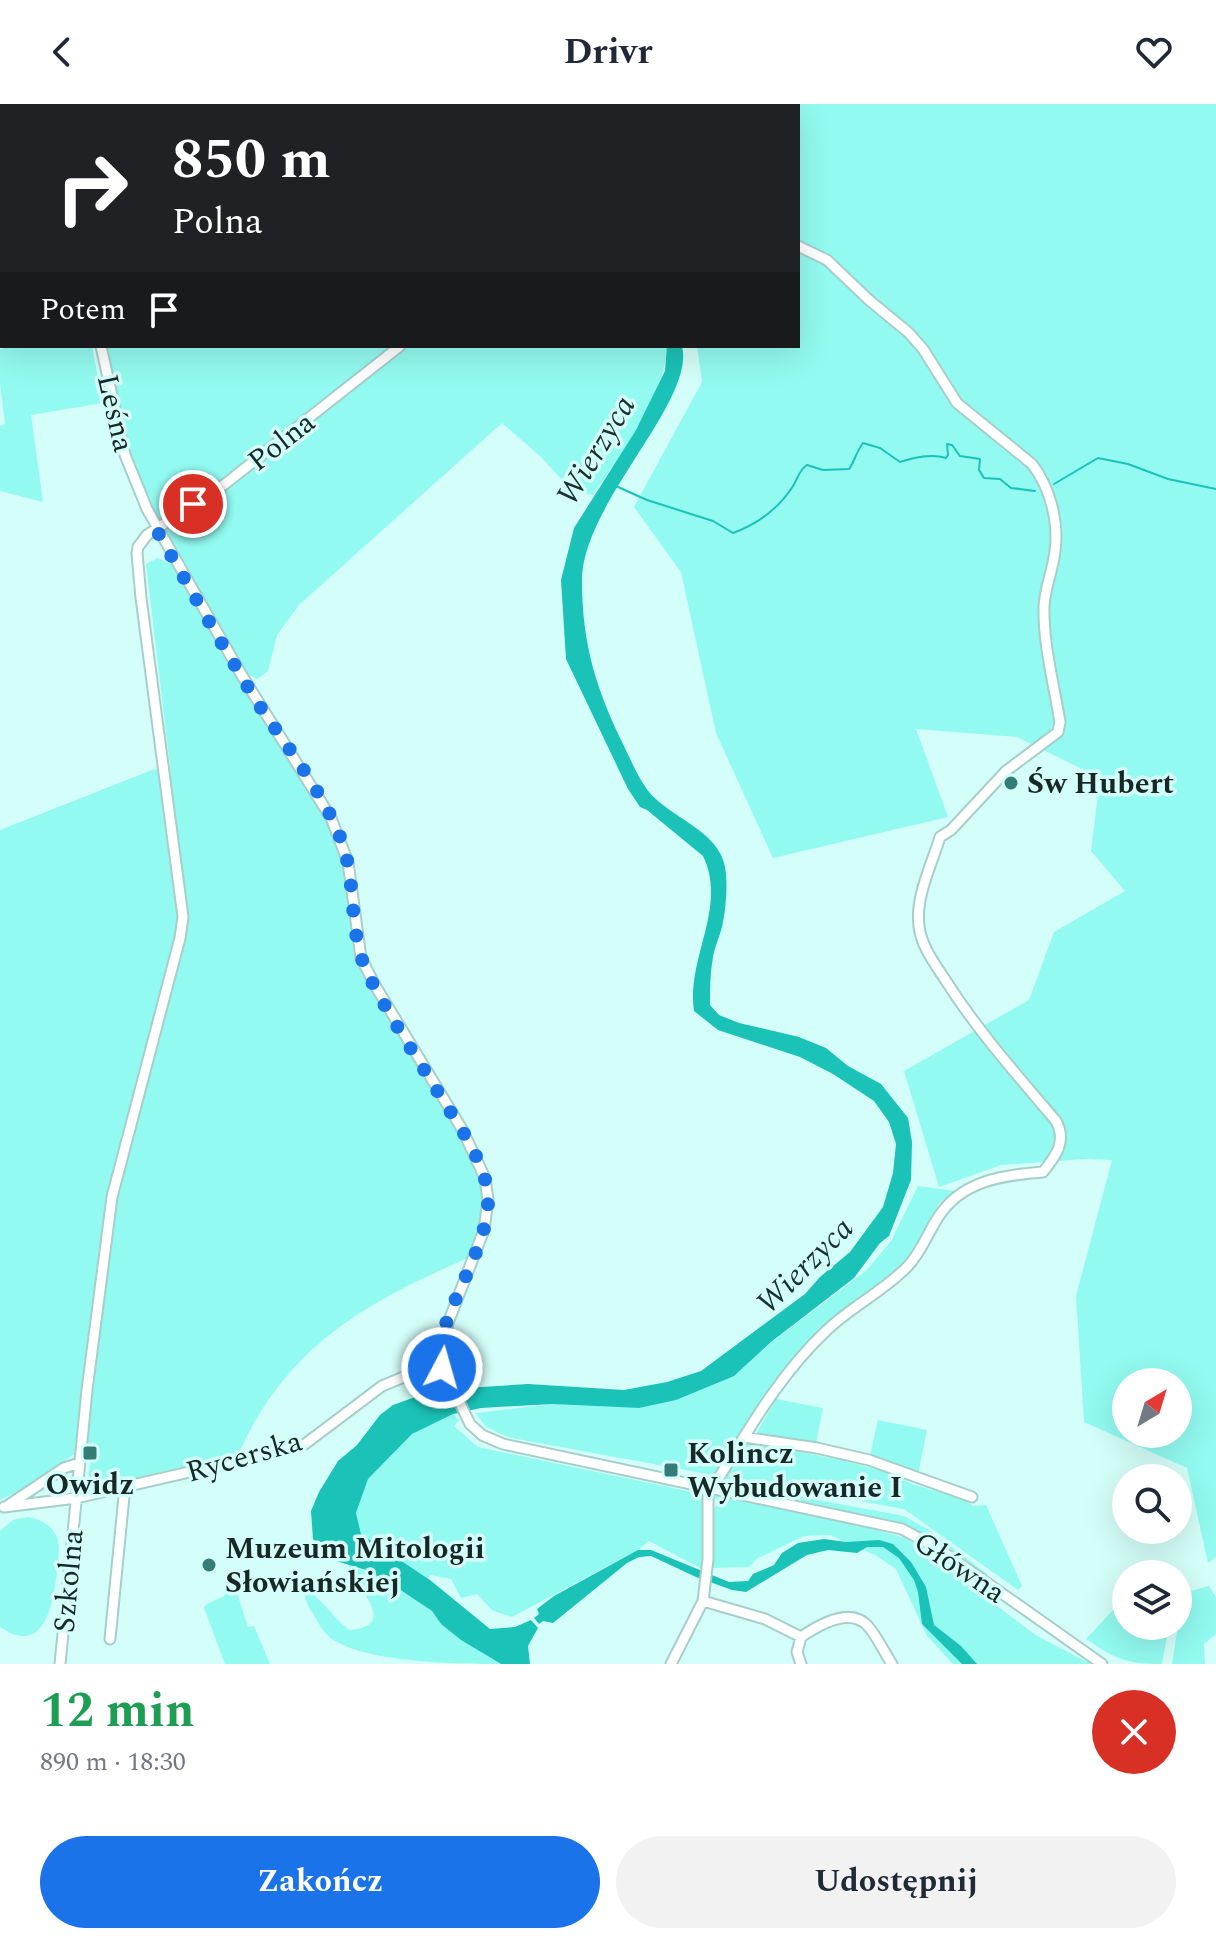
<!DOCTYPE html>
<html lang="pl">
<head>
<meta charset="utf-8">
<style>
  :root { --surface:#fff; --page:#f2f2f3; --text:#1f2937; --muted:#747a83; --accent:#1a73e8 }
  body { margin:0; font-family:Spectral,serif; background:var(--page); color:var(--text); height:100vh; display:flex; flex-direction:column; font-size:30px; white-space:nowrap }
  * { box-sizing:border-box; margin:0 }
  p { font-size:26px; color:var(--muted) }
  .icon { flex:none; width:44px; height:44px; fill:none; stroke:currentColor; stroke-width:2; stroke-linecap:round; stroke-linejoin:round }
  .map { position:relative; height:1560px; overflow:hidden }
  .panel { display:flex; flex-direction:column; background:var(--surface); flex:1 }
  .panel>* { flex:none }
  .banner { position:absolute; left:0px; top:0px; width:800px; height:244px; box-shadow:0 8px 32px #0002; background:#202124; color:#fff; overflow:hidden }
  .needle { width:52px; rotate:38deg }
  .buttons { position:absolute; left:1112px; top:1264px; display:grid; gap:16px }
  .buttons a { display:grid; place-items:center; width:80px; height:80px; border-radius:50%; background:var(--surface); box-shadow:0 8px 32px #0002; font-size:40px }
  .pin { position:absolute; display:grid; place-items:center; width:68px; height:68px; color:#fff; margin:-34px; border:4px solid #fff; border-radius:50%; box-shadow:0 2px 8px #0007 }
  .me { position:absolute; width:88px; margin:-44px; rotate:6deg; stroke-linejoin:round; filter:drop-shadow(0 0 6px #0008) }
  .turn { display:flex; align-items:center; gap:28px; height:168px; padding:0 40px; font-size:36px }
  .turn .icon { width:104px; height:104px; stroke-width:2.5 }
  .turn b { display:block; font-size:56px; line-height:68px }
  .then { display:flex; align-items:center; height:76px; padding:0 40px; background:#0003; gap:16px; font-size:30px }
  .round { display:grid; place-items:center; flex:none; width:84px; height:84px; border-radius:42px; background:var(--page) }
  .summary { display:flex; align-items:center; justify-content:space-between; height:136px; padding:0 40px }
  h1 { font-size:48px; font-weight:700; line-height:60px; color:#1e9e55 }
  .primary-button { display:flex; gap:16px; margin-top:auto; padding:16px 40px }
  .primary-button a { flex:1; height:92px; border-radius:48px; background:var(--accent); color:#fff; font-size:32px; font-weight:700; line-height:92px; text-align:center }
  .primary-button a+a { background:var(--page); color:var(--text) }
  header { display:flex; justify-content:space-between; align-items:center; height:104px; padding:0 40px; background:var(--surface); font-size:36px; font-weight:700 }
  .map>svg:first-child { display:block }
</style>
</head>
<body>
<header><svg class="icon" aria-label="back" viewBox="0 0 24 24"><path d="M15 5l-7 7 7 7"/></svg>Drivr<svg class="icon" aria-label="heart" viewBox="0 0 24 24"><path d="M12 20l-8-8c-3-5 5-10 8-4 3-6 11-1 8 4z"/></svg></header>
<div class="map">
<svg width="1216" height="1560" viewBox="0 0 1216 1560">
  <rect width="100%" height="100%" fill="#d4fef9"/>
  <!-- green -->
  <path fill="#92faf0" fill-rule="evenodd" d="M690,0H1216V1453L1208,1459L1187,1364L1084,1318L1076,1192L1112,1056L1085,1055L1001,1061L939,1083L904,967L1029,896L1054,828L1125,787L1091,747L1100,674L1017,633L916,625L948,713L773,754L716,629L681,468L634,403L702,278L697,242H798V2ZM1126,1278H1178V1330H1126Z
    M13,242H92L103,299L31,311L43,398L0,387V322L5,320L0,280V245Z
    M105,242H397L278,336L164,416L156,414C126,362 118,301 105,242Z
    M404,242H667C667,288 619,353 593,391L572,387L541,353L502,319L299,501L277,531L268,567L257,575L243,568L162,428Z
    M158,454L174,462C203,514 233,565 265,616C289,653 319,691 335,732C352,774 347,821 361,864L469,1047C490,1098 487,1102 470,1153C367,1198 287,1241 239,1349L87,1386L93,1338L19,1387L0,1396V726L152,666L170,662L146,460Z
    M918,1082L956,1087L939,1099L910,1154L796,1250L779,1273L747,1329L713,1371L507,1333L485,1322L476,1309L552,1300L639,1304L734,1272L768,1241L866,1167L891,1137Z
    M776,1295L823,1304L816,1339L756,1330Z
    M453,1310L459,1316L454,1322L478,1343L697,1389L696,1394L702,1395V1465L649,1437L638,1446L512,1513L493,1507L477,1490L461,1494L451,1475L431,1471L427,1474L361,1430L356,1409L368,1375L412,1330Z
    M878,1316L927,1326L918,1371L870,1352Z
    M746,1338L842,1356L879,1366L915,1381L964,1395L973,1402L986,1401L1022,1482L1018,1486L904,1405L788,1384L786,1387L759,1381V1378L754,1377L753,1380L722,1374Z
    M717,1390L742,1397L750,1394L808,1406L825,1415V1412L906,1434L1037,1532L1091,1560H953L927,1532L896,1465L875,1451L830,1431L804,1432L756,1455L750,1463L712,1464L711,1414L718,1396L712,1393Z
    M791,1391L904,1412L931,1427L987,1470L983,1472L927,1432L905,1422L802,1398L801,1395L792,1396Z
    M28,1413C45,1416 59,1426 59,1445C56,1474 54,1560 0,1523V1427L13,1416Z
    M348,1460L387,1477L432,1507L441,1520L461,1536L501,1560C458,1560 368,1559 332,1535C324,1530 318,1518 313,1510C309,1503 305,1496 304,1488L308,1486C324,1498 334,1514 349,1526C403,1522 352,1481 348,1460Z
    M1209,1482L1216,1493V1530L1204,1540L1205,1560H1172L1183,1489Z
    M235,1483L248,1523L254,1522L270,1560H225L204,1504L205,1501L224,1492L227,1486Z
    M1126,1492V1522H1169L1162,1560C1126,1560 1116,1555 1086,1535Z"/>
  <!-- water -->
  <path fill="#1ac2b7" d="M667,242H682C696,298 581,401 582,477C582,539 596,585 623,640C631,656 638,674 649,688C671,714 719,727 725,763C728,778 726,803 723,818C721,830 715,841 713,853C710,869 710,885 710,901L719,911L739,919L799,933L826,944L848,962L881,980L908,1014L912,1038L911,1076L889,1132L880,1139L854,1174L771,1238L734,1272L676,1296L639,1304L552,1300L481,1304L453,1310L412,1330L368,1375L356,1409L361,1430L430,1476L490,1525L515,1523L531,1516L538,1524L528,1542L530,1560H501L461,1536L441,1520L432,1507L387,1477L366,1466L333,1456L313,1435L311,1407L319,1388L338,1357L357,1341L380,1311L393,1301L429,1288L466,1284L528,1280L624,1286L667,1278L701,1267L805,1190L820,1173L850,1148L883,1103L893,1069L896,1040L889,1018L874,997L833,970L800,953L718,926L694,907C686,854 728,803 703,752L647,706L640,703L628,685L566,555L561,476L574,424L636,326L665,267Z
    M824,1435L846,1438L879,1436L893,1440L911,1458L926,1483L934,1521L961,1542L977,1560H962L922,1520L918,1488L914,1476L899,1454L883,1443H867L857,1449L828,1446L807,1451L746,1488L732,1486L696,1473L651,1452L639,1453L627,1459L553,1519L543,1517L539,1520L534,1514L539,1510L537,1505L554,1492L638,1446H651L729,1478L748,1477L753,1470L774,1461L782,1449L798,1439Z"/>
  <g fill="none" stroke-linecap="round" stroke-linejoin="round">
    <!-- stream -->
    <path stroke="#1ac2b7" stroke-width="2" d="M42,2L44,0
      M0,50L1,49
      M0,173L2,178
      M1054,380L1098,354L1128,360L1168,375L1216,385
      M618,383L647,396L713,417L733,429C757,420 779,404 793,382C798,374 799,366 807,361L823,366L849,365C853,361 856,348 863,339L880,344L900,358C914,354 931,349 946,354L948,351L947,340L952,341L960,352L980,355L979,366L984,374L1000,375L1011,384L1035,387"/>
    <defs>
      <path id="minor" d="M716,0L717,2
        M282,2L285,0
        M0,35L2,38
        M101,242L125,351L147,405L241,570L331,714L348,758L361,854L376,883L462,1025L485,1074L488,1096L484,1126L448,1219L440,1258L470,1320L482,1331L503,1340L902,1425L939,1445L1102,1560
        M744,1333L817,1344L869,1356L972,1393
        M713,1383C748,1327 779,1271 827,1226C852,1202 884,1187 908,1162C921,1148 927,1131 937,1115C960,1077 1002,1071 1043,1068C1056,1052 1067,1037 1056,1017C1017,971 978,927 946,877C935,860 921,842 919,822C915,793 932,760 940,733L951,726L1006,667L1058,628L1060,618C1054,581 1043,540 1044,502C1045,483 1053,466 1055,447C1059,418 1050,383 1032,360L957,299L923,245L909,229L869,196L827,156L798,142
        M7,1402L64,1364L79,1359
        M4,1403L76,1394L294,1344L305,1340L382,1282L440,1258
        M703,1497L765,1515L801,1533
        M110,1535L125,1382
        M60,1560L87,1286L112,1093L180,834L183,813L141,494L137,449L138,443L147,431L225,380L400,242
        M671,1560L703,1497L708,1455V1382
        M801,1560L797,1548L801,1533C817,1522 849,1503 867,1521C877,1532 884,1548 892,1560"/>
    </defs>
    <!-- minor casing -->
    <use href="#minor" stroke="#a6cfca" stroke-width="13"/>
    <!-- minor -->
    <use href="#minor" stroke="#fff" stroke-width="9"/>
  </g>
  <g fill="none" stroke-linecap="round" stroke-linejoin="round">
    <!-- route -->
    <path stroke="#1a73e8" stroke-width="14" stroke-dasharray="0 25.2" d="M193,400L156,425C189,483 222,541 257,598C286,642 323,687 342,738C357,780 348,827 367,868C388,911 416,952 441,993C458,1020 478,1048 486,1079C501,1139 428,1215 442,1264"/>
  </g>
  <!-- markers -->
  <g fill="#347c76" stroke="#d4fef9" stroke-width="3">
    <circle cx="1011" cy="679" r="8"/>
    <rect x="82" y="1341" width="16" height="16" rx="4"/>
    <rect x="663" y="1358" width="16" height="16" rx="4"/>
    <circle cx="209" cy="1461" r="8"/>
  </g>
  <g text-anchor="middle" stroke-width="7" stroke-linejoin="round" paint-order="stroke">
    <!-- street labels -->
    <g font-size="30" fill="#182826" stroke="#d4fef9">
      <text transform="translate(116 309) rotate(77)" y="10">Leśna</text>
      <text transform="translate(281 337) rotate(-38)" y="10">Polna</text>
      <text transform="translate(244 1352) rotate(-16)" y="10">Rycerska</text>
      <text transform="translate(960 1463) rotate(34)" y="10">Główna</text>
      <text transform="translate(68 1477) rotate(-85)" y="10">Szkolna</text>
    </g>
    <!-- poi labels -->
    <g font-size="30" font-weight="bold" fill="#182826" stroke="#d4fef9" text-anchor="start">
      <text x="1027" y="689">Św Hubert</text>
      <text x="687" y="1359">Kolincz<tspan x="687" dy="34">Wybudowanie I</tspan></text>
      <text x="90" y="1390" text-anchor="middle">Owidz</text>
      <text x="225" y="1454">Muzeum Mitologii<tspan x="225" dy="34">Słowiańskiej</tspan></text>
    </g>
    <!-- water labels -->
    <g font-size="32" font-style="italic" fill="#19322f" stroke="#d4fef9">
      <text transform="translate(595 346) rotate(-59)" y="11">Wierzyca</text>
      <text transform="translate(804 1161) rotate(-45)" y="11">Wierzyca</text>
    </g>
  </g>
</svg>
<div class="buttons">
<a><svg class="needle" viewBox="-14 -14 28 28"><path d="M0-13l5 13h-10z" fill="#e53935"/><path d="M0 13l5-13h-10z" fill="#747a83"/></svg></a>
<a><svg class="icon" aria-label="search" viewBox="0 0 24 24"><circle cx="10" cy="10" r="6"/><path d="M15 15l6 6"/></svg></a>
<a><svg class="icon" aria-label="layers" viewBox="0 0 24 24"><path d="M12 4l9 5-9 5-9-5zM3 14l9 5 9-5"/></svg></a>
</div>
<div class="pin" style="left:193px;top:400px;background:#d93025"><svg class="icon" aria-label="arrive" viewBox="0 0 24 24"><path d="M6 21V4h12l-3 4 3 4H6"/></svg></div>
<svg class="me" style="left:442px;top:1264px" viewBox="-20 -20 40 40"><circle r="17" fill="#1a73e8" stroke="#fff" stroke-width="3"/><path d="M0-11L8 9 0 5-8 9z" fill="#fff"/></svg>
<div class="banner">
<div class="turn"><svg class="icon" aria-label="right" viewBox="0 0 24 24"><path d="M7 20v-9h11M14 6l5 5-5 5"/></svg><div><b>850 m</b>Polna</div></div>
<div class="then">Potem<svg class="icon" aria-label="arrive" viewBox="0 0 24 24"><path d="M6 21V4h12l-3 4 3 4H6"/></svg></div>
</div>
</div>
<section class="panel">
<div class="summary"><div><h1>12 min</h1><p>890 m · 18:30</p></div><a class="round" style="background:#d93025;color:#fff"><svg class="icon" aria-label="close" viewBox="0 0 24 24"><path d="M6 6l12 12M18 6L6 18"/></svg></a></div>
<div class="primary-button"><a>Zakończ</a><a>Udostępnij</a></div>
</section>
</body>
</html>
